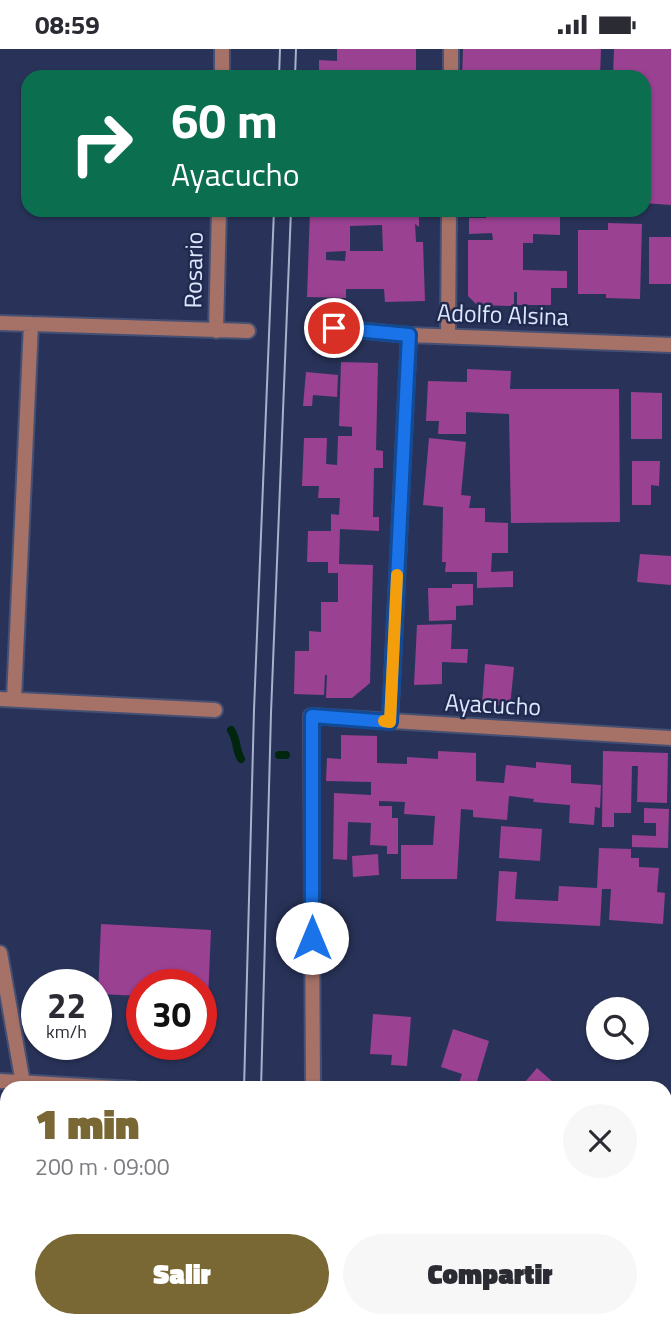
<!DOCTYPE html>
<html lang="es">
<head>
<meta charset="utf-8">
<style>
  :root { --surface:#fff; --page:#f7f7f7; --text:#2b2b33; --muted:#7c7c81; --accent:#796833 }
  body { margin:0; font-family:"Titillium Web",sans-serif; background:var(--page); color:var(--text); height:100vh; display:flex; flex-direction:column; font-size:26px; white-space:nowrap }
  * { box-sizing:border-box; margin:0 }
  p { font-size:23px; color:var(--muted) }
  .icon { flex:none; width:38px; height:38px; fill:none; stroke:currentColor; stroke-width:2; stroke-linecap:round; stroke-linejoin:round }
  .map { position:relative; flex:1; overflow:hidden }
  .side { position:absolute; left:0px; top:1032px; width:672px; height:247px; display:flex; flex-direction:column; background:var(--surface); border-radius:21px 21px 0 0; box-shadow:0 2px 5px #0004 }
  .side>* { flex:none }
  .guide { position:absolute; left:21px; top:21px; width:630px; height:147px; border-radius:21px; box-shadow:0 2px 5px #0004; background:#0b6e4f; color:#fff; overflow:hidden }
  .buttons { position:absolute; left:586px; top:948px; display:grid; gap:14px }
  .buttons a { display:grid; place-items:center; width:63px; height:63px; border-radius:50%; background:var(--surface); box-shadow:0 2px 5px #0004; font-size:35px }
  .speed { position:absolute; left:21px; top:920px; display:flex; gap:14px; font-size:35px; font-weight:700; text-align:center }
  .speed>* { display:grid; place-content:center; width:91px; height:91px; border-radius:50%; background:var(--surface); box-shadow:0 2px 5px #0004; line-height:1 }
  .speed small { font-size:18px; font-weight:400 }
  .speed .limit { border:10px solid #d22; background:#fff; color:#111 }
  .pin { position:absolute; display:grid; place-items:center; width:60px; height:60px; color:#fff; margin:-30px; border:4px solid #fff; border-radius:50%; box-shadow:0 2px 7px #0007 }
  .me { position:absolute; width:77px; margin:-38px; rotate:0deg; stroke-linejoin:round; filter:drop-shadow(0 0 5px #0008) }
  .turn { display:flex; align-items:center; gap:24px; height:147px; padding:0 35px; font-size:32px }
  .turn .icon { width:91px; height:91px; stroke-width:2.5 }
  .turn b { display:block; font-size:49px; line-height:60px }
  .round { display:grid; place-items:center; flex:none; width:74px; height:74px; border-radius:37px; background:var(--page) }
  .summary { display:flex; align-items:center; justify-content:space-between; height:119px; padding:0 35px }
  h1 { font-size:42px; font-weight:800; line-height:52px; color:var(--accent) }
  .action { display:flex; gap:14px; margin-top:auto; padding:14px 35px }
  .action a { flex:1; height:80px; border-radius:42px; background:var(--accent); color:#fff; font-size:28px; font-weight:800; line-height:80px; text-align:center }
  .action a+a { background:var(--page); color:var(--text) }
  .status { display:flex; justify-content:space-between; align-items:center; height:49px; padding:0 35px; background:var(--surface); direction:ltr }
  .status svg { height:19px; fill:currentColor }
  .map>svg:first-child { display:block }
</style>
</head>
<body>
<div class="status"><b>08:59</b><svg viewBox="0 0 49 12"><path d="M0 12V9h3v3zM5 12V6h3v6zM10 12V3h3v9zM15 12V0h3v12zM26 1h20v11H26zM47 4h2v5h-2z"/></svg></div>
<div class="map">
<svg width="671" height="1278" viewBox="0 0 671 1278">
  <rect width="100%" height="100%" fill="#293359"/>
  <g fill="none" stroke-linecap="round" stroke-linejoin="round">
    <!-- stream -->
    <path stroke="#00260e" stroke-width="8" d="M231,681C238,692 235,700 241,710
      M279,706H286"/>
  </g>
  <!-- building -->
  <path fill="#9a4192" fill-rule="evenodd" d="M337,0H416V22L407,21V28H333V21H319V11L337,12Z
    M463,0H601L600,28H462Z
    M614,0H671V156L644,154V28H613Z
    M310,161H419V178L415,175L416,193H423L425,252L385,253L384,240H346V249L307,248ZM382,176L383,202H350V177ZM346,202L345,212L326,211V203Z
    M486,161H541V165L560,166V186L533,185V194H523V221L567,222V239H551V256H517V243H514V257L477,256L468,247V191H493L492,184L469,185V169H486Z
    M608,174L642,175L640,250L606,249V245H578V181H608Z
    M649,188H671V235H649Z
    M341,313L378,314L376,401L383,402V419H374L373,468H379V482L340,480L339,515L373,516L370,634L352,649H326L327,626H325L324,646L294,645L295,602H309V582L321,583V553H338V524H328V513H307L308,482H331V465L339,466L340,449H318L319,437H302L304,389H327L326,415L337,416L338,387H352V378L339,377Z
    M467,320L511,322L510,340H619L620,473L511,474L509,365L466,363V385H438L439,372H426L428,332L467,333Z
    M306,323L338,326L337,348L313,346L312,357H303Z
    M631,343L662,344V390H631Z
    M429,389L466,393L461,446L471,447L469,459H485V473L508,474V504H492L491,523L513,522V538L477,539V523H445L446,513H442L443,458L423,456Z
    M632,412H660L659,437L651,436V456H632Z
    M640,505L671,507V536L637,533Z
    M452,535H473V556L456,557V571L429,572L428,539H452Z
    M452,575L451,600H468L467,614L442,613V635L414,636L417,576Z
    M485,615L514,618L510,657L482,655Z
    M341,686L377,687V714L407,715V708L438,710V702L476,704V732L504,734L506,716L536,719V713L571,716V734L601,736L600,759L595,758L594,776L569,774L570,756L533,753L534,750L509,747L507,771L473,768V761L461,760L457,830H401V796H433L435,767L404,765L405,753L379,752V757H392V769H398V805H387V797L370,796L371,774L348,773L347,811L333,810L334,744L371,746V733L326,732L327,709L341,710Z
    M603,702L668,704L667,754L637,753L638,717H632L631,764H614V778H602Z
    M644,759L669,760L668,799L632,798V786L656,787V774H644Z
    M501,777L542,780L540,812L499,809Z
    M599,799L631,800V809H639V818L659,819L657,843L665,844L663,875L609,871L611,840H602L600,877L496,872L499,822L517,823L515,850L558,852L559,837L597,839Z
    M378,805L379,826L353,828L352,807Z
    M101,875L211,881L208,951L201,950V936H142V947L98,945Z
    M373,965L411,968L407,1017L391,1016L392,1006L370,1005Z
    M453,980L489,992L475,1039L459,1034L462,1025L441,1018Z
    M537,1019L561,1040H519Z
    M403,1272H438V1273L421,1278H404Z"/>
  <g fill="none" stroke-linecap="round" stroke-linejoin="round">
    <defs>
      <path id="street" d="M222,28V0
        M451,28V0
        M0,274L248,282
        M334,279L409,286L671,296
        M216,282L219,161
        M448,287L449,161
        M0,650L215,661
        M14,650L31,275
        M390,673L409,286
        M0,904L24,1040
        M0,1032L134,1040
        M313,1040L311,667L671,689
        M72,1272L73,1278
        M327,1272L328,1278
        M509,1272L516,1278
        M665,1272L671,1278"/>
    </defs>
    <!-- street casing -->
    <use href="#street" stroke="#465073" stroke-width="18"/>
    <!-- street -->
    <use href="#street" stroke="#a67167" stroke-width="14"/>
    <!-- tram -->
    <path stroke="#a7b0cc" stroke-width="2" d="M279,28L280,0
      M295,28L296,0
      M244,1040L254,661L274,161
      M261,1040L271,664L291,161
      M245,1272L246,1278
      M262,1272V1278"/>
  </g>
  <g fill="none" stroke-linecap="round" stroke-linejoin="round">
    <defs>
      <path id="route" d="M312,889V667L390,673L409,286L334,279"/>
    </defs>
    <!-- route casing -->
    <use href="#route" stroke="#114b97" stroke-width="18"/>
    <!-- route -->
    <use href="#route" stroke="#1a73e8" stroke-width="12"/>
    <!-- slow -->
    <path stroke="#f59e0b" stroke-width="12" d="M384,672L390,673L397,526"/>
  </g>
  <g text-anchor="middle" stroke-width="5" stroke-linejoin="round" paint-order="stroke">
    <!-- street labels -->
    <g font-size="24" fill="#dee6fe" stroke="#20294e">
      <text transform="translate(194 221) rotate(-89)" y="8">Rosario</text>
      <text transform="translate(503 266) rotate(2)" y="8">Adolfo Alsina</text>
      <text transform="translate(493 656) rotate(3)" y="8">Ayacucho</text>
    </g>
  </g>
</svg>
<div class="buttons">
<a><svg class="icon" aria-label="search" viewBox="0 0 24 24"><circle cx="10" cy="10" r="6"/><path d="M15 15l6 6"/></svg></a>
</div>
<div class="speed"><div>22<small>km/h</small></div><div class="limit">30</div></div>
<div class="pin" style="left:334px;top:279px;background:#d93025"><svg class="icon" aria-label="arrive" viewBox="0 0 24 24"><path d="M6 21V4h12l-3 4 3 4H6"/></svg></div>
<svg class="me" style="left:312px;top:889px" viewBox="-20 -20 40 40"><circle r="19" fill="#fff"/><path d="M0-13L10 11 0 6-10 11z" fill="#1a73e8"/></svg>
<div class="guide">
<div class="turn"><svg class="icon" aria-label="right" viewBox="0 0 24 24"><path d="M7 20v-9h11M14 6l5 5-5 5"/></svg><div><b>60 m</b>Ayacucho</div></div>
</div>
<section class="side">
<div class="summary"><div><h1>1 min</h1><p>200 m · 09:00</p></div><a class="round"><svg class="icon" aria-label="close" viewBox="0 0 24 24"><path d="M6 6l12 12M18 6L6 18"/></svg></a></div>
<div class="action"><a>Salir</a><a>Compartir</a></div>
</section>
</div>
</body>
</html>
